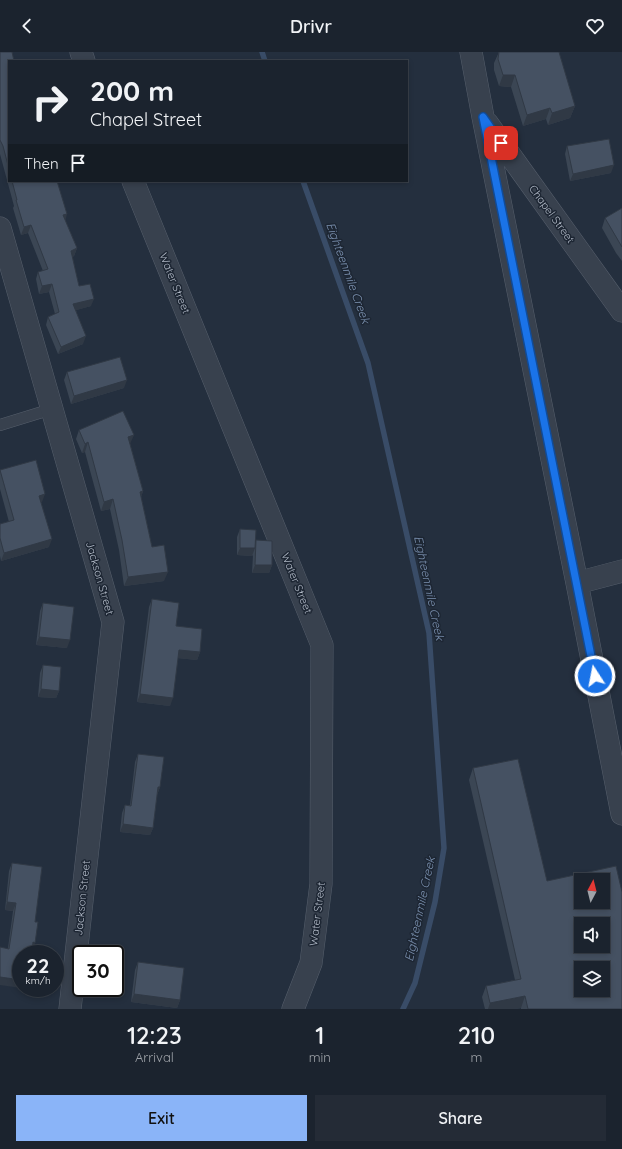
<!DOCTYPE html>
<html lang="en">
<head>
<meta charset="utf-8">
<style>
  :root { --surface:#1b232e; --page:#242b36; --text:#f1f3f6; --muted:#a0a4aa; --line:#39404a; --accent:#8ab4f8 }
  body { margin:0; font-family:Quicksand,sans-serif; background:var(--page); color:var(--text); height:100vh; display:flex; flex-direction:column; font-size:15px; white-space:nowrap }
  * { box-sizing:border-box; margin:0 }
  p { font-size:13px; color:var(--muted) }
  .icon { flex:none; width:22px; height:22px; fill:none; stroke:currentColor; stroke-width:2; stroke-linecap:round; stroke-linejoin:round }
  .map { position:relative; height:957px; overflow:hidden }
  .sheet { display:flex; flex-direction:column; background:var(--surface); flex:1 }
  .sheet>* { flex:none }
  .banner { position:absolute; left:8px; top:8px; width:400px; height:122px; border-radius:0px; box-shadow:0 2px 6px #0003,0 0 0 1px var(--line); background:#1b232e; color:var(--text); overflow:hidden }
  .needle { width:26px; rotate:7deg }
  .tools { position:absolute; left:574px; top:821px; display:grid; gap:8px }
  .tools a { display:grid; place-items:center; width:36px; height:36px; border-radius:0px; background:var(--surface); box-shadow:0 2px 6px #0003,0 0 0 1px var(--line); font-size:20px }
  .speed { position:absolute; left:12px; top:893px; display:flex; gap:8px; font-size:20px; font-weight:700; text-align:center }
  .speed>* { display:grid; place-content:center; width:52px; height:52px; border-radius:50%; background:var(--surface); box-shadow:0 2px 6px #0003,0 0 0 1px var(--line); line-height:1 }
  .speed small { font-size:10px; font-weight:400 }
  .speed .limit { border:2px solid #111; border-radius:6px; background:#fff; color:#111 }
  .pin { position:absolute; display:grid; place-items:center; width:34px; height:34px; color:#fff; margin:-17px; border-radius:8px; box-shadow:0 2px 6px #0006 }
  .me { position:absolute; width:44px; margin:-22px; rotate:349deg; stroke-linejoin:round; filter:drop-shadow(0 0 3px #0008) }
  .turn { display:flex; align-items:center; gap:14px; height:84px; padding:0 16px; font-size:18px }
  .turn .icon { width:52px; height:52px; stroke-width:2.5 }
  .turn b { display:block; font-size:28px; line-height:34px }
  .then { display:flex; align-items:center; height:38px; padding:0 16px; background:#0003; gap:8px; font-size:15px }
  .eta { display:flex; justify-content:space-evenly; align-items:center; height:68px; text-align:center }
  .eta b { font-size:24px; font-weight:600; line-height:28px }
  .primary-button { display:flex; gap:8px; margin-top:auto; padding:8px 16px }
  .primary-button a { flex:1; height:46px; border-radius:0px; background:var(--accent); color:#111; font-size:16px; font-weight:600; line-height:46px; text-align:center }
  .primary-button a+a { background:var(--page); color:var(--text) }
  header { display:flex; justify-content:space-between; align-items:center; height:52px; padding:0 16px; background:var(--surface); font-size:18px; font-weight:600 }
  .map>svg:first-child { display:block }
</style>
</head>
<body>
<header><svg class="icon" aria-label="back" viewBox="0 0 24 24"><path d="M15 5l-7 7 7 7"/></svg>Drivr<svg class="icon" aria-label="heart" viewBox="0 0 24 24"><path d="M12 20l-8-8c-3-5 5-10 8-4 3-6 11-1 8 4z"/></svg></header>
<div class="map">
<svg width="622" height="957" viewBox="0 0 622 957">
  <rect width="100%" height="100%" fill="#242f3e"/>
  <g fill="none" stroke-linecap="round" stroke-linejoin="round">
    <!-- stream -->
    <path stroke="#394c67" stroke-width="5.5" d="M262,0L265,9
      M303,129L368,311L429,581L444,796L435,850L415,931L403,957"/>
    <defs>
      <path id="service" d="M0,373L52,357"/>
      <path id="minor" d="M81,0L84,9
        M471,0L483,65L577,531L622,762
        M487,71L622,259
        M133,129L322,593L321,832L311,911L293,957
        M0,176L113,570L70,957
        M577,531L622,519"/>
    </defs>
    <!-- service casing -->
    <use href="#service" stroke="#565f6c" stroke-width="12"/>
    <!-- minor casing -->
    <use href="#minor" stroke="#565f6c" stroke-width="23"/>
    <!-- service -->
    <use href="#service" stroke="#38414e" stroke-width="11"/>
    <!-- minor -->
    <use href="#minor" stroke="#38414e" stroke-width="22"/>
  </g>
  <!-- wall -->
  <path fill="#3b4654" d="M0,0L9,9V129H57L65,168L77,196L74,204L72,205L79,234L91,254L76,258L83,292L58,302L46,273L48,265L55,262L49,240L39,242L36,227L38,220L43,219L28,181L21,183L13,156L14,154L0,102Z
    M499,0L575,54L570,66L548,73L546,67L523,74L511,35L499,34L494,18V11Z
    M567,94L611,121L570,129L565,102Z
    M622,156V209L616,201L602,176L605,166Z
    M67,320L124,336L71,352L64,328Z
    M79,378L130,392L143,439L141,445L152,495L164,529L124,534L119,498L110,457L101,459L85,400L82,401L76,387Z
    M0,418L42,450H41L49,495L1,509L0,504V472L9,470L0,437Z
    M240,477L256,489L272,513L269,521H252L253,503L252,504L237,503V485Z
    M152,547L200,600L197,608L178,606L170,654L137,650L149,555Z
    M43,551L67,596L36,593L40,559Z
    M43,613L59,639L56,646L38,645L40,621Z
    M138,702L160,735L157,743L153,776L150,783L120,780L122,761L125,753H130L135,710Z
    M473,716L547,829L622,957H521V956L514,957H485L482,945L486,934L515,928L469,728Z
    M12,811L42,815L0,933L8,896L13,859L5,858L9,819Z
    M138,910L180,948L177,956L131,950L135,918Z"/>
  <!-- shaded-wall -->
  <path fill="#303945" d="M503,23H515L511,35L499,34Z
    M575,54L570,66L548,73L552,61Z
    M550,56L546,67L523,74L527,63Z
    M614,113L611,121L570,129L573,122Z
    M67,162L65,170L63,163Z
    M31,173L28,181L21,183L24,175Z
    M77,196L74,204L68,207L71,199Z
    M52,232L49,240L39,242L42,234Z
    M94,247L91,254L70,260L73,252Z
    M86,284L83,292L58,302L61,295Z
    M127,328L124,336L71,352L74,344Z
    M134,383L130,392L128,385Z
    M88,390L85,400L82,401L85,392Z
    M143,439L140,449V440Z
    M45,442L42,450L36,452L39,444Z
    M113,447L110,457L101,459L104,450Z
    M52,487L49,495L1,509L4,501Z
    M240,496H255L252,504L237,503Z
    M255,513H272L269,521H252Z
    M168,520L164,529L124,534L128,525Z
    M39,585L70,588L67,596L36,593Z
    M179,598L200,600L197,608L176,606Z
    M41,637L59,639L56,646L38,645Z
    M140,642L173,646L170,654L137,650Z
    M158,735H160L157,743H155Z
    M123,772L153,776L150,783L120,780Z
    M7,850L16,851L13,859L5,858Z
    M33,890L35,891L33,899Z
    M0,925L21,928V936L0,933Z
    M134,942L180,948L177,956L131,950Z
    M525,944L521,956L514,957H488L490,951Z"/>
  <!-- building -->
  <path fill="#455162" stroke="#303945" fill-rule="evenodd" d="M0,0H12L14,9H9V117L3,94L0,88Z
    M499,0H559L575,54L552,61L550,56L527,63L515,23H503L498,7Z
    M609,87L614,113L573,122L567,94Z
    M12,129H57L67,162L63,163L77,196L71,199L79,234L90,232L94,247L73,252L86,284L61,295L48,265L59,260L52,232L42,234L38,220L48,217L31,173L24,175L16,148H17Z
    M622,156V195L605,166Z
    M120,305L127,328L74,344L67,320Z
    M123,359L134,383L128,385L143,439L140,440L152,495L164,493L168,520L128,525L122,488L113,447L104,450L88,390L85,392L79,378Z
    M36,408L45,442L39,444L52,487L4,501L0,486V472L14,468L0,418Z
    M240,477L256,478L255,496H240Z
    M256,488L272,489V513H255Z
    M152,547L179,551L176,574L202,577L200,600L179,598L173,646L140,642Z
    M43,551L74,555L70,588L39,585Z
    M43,613L61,615L59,639L41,637Z
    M138,702L164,705L160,735H158L153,776L123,772L125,753L131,754Z
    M518,707L547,829L616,814L622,840V957H528L525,944L490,951L486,934L521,927L473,716ZM581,828H603V850H581ZM581,872H603V894H581ZM581,916H603V938H581Z
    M12,811L42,815L35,870H38L35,891L33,890L32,902H21V928L0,925V895L9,897L16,851L7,850Z
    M138,910L184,916L180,948L134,942Z"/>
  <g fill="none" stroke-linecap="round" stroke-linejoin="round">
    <defs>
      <path id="route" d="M501,91L483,65L595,624"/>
    </defs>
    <!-- route casing -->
    <use href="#route" stroke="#114b97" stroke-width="10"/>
    <!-- route -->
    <use href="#route" stroke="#1a73e8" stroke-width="7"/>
  </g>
  <g text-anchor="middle" stroke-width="3" stroke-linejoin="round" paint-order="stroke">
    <!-- street labels -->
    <g font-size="11" fill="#b4bcc9" stroke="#1d2633">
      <text transform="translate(552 162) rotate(54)" y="4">Chapel Street</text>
      <text transform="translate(175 231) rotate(68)" y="4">Water Street</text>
      <text transform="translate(100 526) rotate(74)" y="4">Jackson Street</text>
      <text transform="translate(297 531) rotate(68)" y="4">Water Street</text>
      <text transform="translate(82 846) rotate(-84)" y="4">Jackson Street</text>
      <text transform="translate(317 862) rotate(-83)" y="4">Water Street</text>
    </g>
    <!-- water labels -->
    <g font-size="12" font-style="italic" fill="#7c92b1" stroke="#1d2633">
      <text transform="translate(348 221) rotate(70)" y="4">Eighteenmile Creek</text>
      <text transform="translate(429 536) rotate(78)" y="4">Eighteenmile Creek</text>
      <text transform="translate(420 857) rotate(-78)" y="4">Eighteenmile Creek</text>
    </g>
  </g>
</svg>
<div class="tools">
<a><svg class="needle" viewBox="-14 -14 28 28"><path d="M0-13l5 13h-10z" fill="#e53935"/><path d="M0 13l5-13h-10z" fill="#a0a4aa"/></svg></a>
<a><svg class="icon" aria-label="sound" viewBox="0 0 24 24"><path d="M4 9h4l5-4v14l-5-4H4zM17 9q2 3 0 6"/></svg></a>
<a><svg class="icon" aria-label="layers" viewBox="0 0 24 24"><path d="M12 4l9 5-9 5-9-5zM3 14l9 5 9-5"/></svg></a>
</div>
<div class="speed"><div>22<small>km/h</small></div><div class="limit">30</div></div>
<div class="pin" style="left:501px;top:91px;background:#d93025"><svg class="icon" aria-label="arrive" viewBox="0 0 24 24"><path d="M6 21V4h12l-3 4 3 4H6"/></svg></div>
<svg class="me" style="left:595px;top:624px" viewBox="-20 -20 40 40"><circle r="17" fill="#1a73e8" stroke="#fff" stroke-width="3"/><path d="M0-11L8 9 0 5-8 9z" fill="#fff"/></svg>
<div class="banner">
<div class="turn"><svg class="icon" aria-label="right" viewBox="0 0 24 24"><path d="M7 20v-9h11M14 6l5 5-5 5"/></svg><div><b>200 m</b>Chapel Street</div></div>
<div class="then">Then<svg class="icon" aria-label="arrive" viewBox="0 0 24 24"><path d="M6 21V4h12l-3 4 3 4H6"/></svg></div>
</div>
</div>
<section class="sheet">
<div class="eta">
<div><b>12:23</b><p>Arrival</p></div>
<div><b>1</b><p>min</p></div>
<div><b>210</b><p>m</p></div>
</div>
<div class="primary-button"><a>Exit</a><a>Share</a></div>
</section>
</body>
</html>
